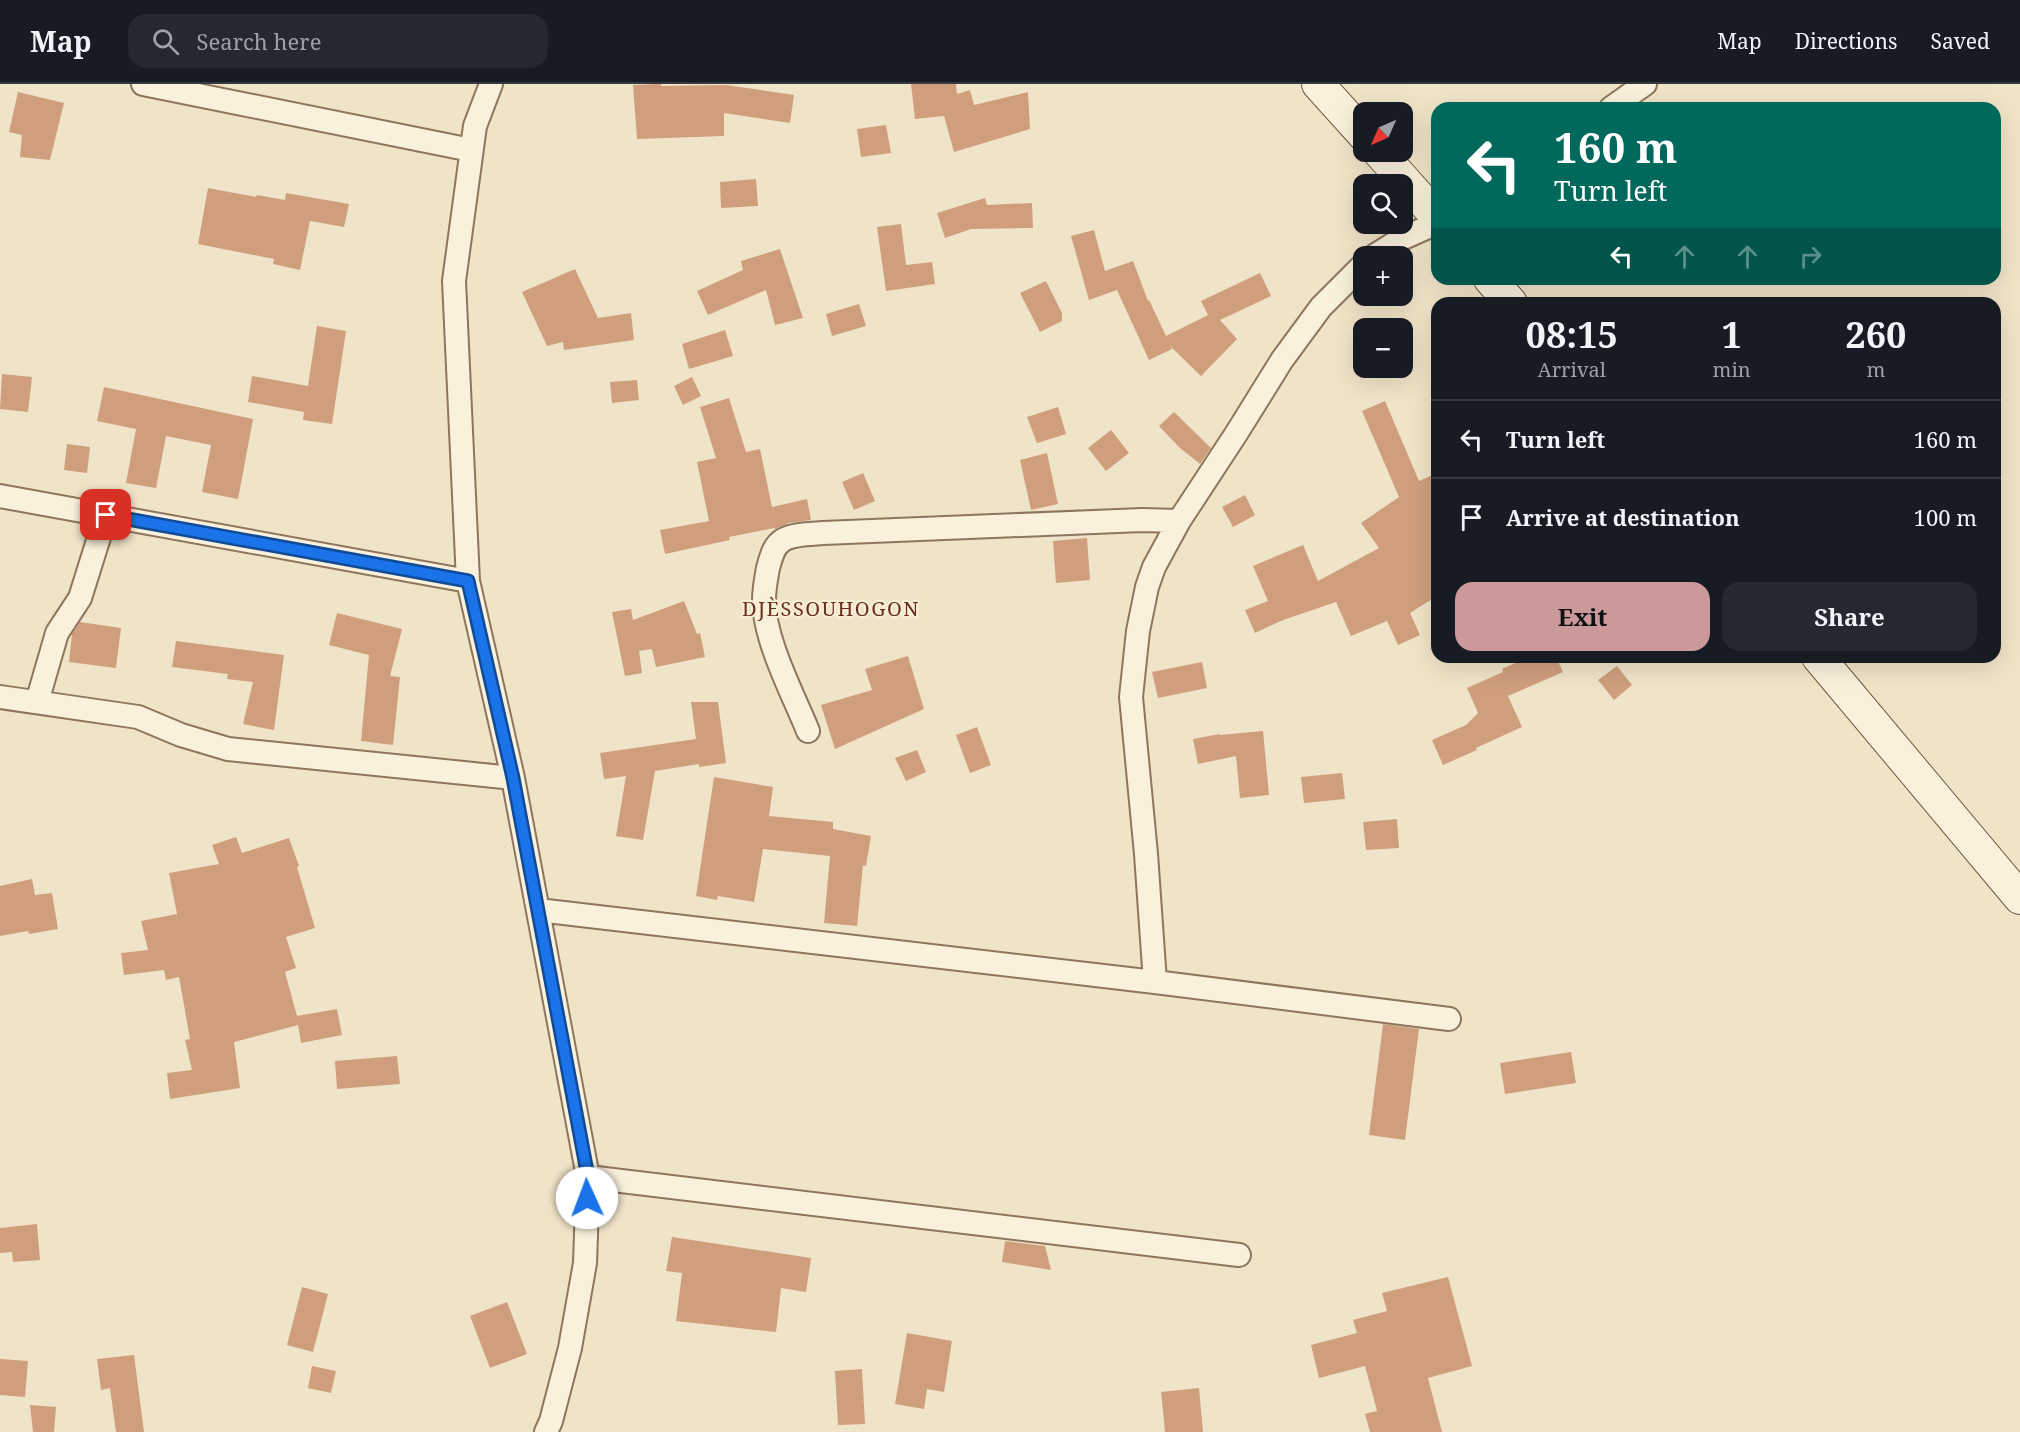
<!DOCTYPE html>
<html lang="en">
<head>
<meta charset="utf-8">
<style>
  :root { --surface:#171b24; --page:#242831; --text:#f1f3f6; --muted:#9ea1a6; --line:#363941; --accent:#cc999b }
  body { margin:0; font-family:"Noto Serif",serif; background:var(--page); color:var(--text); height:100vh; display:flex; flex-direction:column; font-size:22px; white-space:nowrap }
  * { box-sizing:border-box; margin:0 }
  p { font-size:20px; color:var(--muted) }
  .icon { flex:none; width:33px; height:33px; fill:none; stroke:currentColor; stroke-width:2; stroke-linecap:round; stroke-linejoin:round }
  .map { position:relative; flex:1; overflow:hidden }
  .details { position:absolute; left:1431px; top:213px; width:570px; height:366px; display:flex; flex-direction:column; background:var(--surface); border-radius:18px; box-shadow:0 6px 24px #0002 }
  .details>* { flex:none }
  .hud { position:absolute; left:1431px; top:18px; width:570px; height:183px; border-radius:18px; box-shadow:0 6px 24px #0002; background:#00695c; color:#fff; overflow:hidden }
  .needle { width:39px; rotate:225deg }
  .buttons { position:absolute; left:1353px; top:18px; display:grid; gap:12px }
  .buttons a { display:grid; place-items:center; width:60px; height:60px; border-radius:12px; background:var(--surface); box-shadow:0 6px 24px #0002; font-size:30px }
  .pin { position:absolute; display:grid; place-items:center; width:51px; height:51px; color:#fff; margin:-26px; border-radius:12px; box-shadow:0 3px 9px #0006 }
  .me { position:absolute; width:66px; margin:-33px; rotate:358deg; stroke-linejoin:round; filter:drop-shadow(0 0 4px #0008) }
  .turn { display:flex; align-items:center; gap:21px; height:126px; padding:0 24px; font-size:27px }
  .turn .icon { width:78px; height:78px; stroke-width:2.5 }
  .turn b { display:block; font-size:42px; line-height:51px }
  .lanes { display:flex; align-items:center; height:57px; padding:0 24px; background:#0003; justify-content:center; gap:30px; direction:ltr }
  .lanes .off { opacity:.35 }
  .eta { display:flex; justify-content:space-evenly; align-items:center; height:102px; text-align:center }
  .eta b { font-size:36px; font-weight:700; line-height:42px }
  .action { display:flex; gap:12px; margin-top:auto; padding:12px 24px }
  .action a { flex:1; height:69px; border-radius:18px; background:var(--accent); color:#111; font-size:24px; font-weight:700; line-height:69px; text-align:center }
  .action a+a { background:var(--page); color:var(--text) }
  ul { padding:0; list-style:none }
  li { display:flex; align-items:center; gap:18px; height:78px; padding:0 24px; border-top:2px solid var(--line) }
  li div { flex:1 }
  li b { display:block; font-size:22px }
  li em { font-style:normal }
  header { display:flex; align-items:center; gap:36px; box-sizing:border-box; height:84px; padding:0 30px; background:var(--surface); border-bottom:2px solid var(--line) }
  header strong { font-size:28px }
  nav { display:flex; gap:33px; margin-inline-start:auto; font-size:21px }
  .search { width:420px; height:54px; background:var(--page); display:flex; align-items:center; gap:15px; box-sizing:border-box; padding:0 21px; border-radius:18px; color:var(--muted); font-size:22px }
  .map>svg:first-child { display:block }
</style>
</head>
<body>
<header>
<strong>Map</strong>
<div class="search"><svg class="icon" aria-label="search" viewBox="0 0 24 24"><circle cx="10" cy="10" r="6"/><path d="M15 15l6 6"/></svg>Search here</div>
<nav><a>Map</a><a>Directions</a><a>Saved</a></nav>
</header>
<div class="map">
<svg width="2020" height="1348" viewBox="0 0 2020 1348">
  <rect width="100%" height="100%" fill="#f0e4c8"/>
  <!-- building -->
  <path fill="#cf9f7d" d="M656,0H661V2L726,1L794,11L790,39L724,29V52L637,55L633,1Z
    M911,0H956L957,10L970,6L974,21L1028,8L1030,45L954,68L944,32L915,35Z
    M18,8L64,19L50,76L20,73L22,51L9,48Z
    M886,41L891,69L861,73L857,45Z
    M756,95L758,122L721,124L720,98Z
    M208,104L256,113L257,111L285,116L286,109L349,120L344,143L310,137L300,186L273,180L274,175L198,160Z
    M985,114L987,121L1032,119L1033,144L971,145L945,154L937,129Z
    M901,140L906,181L932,178L935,200L886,207L877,143Z
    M1094,146L1105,187L1133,177L1148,217L1149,216L1166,252L1208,231L1201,217L1260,189L1271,212L1220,236L1237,255L1201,292L1170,262L1172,265L1149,276L1117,206L1089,216L1071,152Z
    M780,165L803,234L775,241L766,206L708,231L697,207L743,186L741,177Z
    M575,185L598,234L631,229L634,256L564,266L563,258L547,262L522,208Z
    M1046,197L1062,229V237L1040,248L1020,209Z
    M859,220L866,242L832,252L826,230Z
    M317,242L346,247L332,340L303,336L304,328L248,318L252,292L308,302Z
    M725,246L733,272L689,285L682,260Z
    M2,290L32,293L28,328L0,325Z
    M692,293L701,312L683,321L674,302Z
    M637,296L639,316L612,319L610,298Z
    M104,303L253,335L238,415L202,408L211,361L166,352L156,404L126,399L136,345L97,337Z
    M729,314L746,368L760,365L772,423L807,415L811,436L789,439L775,445L774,444L729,453L730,456L665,470L660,446L709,437L697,378L716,374L700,323Z
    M1385,317L1419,397L1437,389V512L1410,529L1420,551L1398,561L1387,537L1351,552L1336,518L1283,536L1255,549L1245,526L1268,517L1253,482L1303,461L1318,497L1379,464L1361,439L1399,413L1362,327Z
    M1058,323L1066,350L1037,359L1027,333Z
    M1174,328L1211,364L1200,380L1180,364L1159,342Z
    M1111,346L1129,369L1106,387L1088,364Z
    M67,360L90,363L87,389L64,386Z
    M1047,369L1058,420L1031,426L1020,376Z
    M863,389L875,417L854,426L842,398Z
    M1245,411L1255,431L1233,443L1222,423Z
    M1087,454L1090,496L1056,499L1053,457Z
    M684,517L697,550L700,549L705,573L656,583L652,565L639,567L642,589L625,592L612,528L631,525L633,536Z
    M337,529L402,545L390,592L400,593L393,661L361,657L369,571L329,561Z
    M80,538L121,544L116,584L69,578L72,550Z
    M176,557L284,571L274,646L243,640L253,598L227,595L228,590L172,583Z
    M908,572L924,625L835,665L821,621L872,606L865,585Z
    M1529,573H1556L1563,588L1508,612L1522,643L1476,664L1477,666L1443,681L1432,656L1466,641L1478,629L1467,604L1503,588L1502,585Z
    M1202,578L1207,604L1158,614L1152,588Z
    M1617,582L1632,601L1614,616L1598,596Z
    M691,618H718L726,679L699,683V680L655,687L643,756L616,752L626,692L604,695L600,669L696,655Z
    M977,643L991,681L970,689L956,651Z
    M1263,647L1269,711L1240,714L1236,672L1198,680L1193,655L1219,650L1220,651Z
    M917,666L926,688L906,697L895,674Z
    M1342,689L1345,715L1304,719L1301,693Z
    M714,693L773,703L769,732L833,738V745L871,752L866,782L863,781L857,842L824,839L830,772L763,765L754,818L718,812L717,816L696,812Z
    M1397,735L1399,764L1366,766L1363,738Z
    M236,753L242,769L289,754L299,782L297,783L315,844L286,853L296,884L285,888L297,932L337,925L342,951L301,959L298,941L234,958L240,1004L170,1015L167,989L192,986L185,956L190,955L179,893L166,896L164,886L124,891L121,869L148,866L141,837L177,830L169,789L219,780L212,761Z
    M32,795L35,811L52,809L58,845L29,850L28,847L0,852V802Z
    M1383,940L1419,945L1405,1056L1369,1051Z
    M1571,968L1576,999L1505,1010L1500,979Z
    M397,972L400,1000L337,1005L335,977Z
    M37,1140L40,1176L13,1178L12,1168L0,1169V1144Z
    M672,1153L811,1174L806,1208L781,1204L776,1248L676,1237L682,1189L666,1187Z
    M1005,1157L1045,1162L1051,1186L1002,1178Z
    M1448,1193L1472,1282L1428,1294L1442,1348H1370L1365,1330L1377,1327L1365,1282L1319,1294L1311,1261L1357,1249L1353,1236L1387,1227L1382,1209Z
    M302,1203L328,1210L313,1268L287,1261Z
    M507,1218L527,1270L490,1284L470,1232Z
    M907,1249L952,1257L944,1308L927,1305L924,1325L895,1320Z
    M134,1271L144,1348H116L110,1304L101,1306L97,1275Z
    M0,1275L28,1277L25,1313L0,1311Z
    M312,1282L336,1287L331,1309L308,1304Z
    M862,1285L865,1340L838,1341L835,1287Z
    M1199,1304L1203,1348H1165L1161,1308Z
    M30,1321L56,1323L54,1348H33Z"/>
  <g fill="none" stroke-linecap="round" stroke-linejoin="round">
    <defs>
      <path id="street" d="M143,0L471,66
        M491,0L475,42L454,197L468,497L513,694L588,1093L585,1179L570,1264L551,1337L546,1348
        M1611,24L1645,0
        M1374,172L1401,155L1437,139
        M0,412L468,497
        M0,613L138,633L181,651L228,665L513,694
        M37,618L57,549L80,514L106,431
        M808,647C793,610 764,556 764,516C764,505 766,495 768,484C771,474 773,462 783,456C793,450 811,450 823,449L1142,436L1179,437
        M538,826L1155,898L1449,935
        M1155,898L1146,770L1131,613L1138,547L1147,503L1154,483L1179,437L1236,350L1282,276L1321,223L1364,180
        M588,1093L1239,1171"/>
      <path id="secondary" d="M1318,0L1364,51
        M1379,68L1437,133
        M1490,195L1511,219
        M1818,573L2020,814"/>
    </defs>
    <!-- street casing -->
    <use href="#street" stroke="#8d765c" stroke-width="26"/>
    <!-- secondary casing -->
    <use href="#secondary" stroke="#6f573f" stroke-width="34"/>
    <!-- street -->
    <use href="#street" stroke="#faf1dc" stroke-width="22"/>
    <!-- secondary -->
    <use href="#secondary" stroke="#faf1dc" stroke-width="32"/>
  </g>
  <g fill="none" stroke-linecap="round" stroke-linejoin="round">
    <defs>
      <path id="route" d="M106,431L468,497L513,694L588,1093L587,1114"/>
    </defs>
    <!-- route casing -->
    <use href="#route" stroke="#114b97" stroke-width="15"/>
    <!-- route -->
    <use href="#route" stroke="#1a73e8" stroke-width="10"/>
  </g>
  <g text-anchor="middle" stroke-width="4.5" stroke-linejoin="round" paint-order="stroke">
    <!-- neighbourhood labels -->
    <g font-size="20" letter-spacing="1.5" fill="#6b2e1e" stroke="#f7eed8">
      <text x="831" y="532">DJÈSSOUHOGON</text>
    </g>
  </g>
</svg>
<div class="buttons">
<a><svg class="needle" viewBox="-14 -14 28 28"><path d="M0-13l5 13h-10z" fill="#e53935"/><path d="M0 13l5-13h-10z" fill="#9ea1a6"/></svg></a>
<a><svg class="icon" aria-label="search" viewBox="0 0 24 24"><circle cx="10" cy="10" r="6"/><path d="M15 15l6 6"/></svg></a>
<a>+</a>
<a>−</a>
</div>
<div class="pin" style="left:106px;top:431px;background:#d93025"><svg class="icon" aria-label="arrive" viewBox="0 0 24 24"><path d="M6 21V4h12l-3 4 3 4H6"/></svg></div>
<svg class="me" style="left:587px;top:1114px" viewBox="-20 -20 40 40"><circle r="19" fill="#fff"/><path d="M0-13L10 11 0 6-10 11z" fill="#1a73e8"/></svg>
<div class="hud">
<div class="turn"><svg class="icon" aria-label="left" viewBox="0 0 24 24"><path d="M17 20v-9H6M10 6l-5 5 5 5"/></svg><div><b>160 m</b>Turn left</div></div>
<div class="lanes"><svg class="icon" aria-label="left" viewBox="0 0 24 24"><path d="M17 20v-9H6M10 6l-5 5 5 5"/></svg><svg class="icon off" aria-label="ahead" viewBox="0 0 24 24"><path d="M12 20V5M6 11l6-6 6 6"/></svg><svg class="icon off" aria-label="ahead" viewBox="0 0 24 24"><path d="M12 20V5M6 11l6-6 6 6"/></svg><svg class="icon off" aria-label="right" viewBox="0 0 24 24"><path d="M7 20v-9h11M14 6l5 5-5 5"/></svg></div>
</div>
<section class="details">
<div class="eta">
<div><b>08:15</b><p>Arrival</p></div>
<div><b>1</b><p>min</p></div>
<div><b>260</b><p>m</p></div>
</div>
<ul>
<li><svg class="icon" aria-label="left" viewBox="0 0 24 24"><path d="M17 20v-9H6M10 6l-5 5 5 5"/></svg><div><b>Turn left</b></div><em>160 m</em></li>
<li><svg class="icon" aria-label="arrive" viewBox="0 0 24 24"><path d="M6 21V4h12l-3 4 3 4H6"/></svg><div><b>Arrive at destination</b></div><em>100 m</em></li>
</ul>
<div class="action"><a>Exit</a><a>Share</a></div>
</section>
</div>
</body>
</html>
